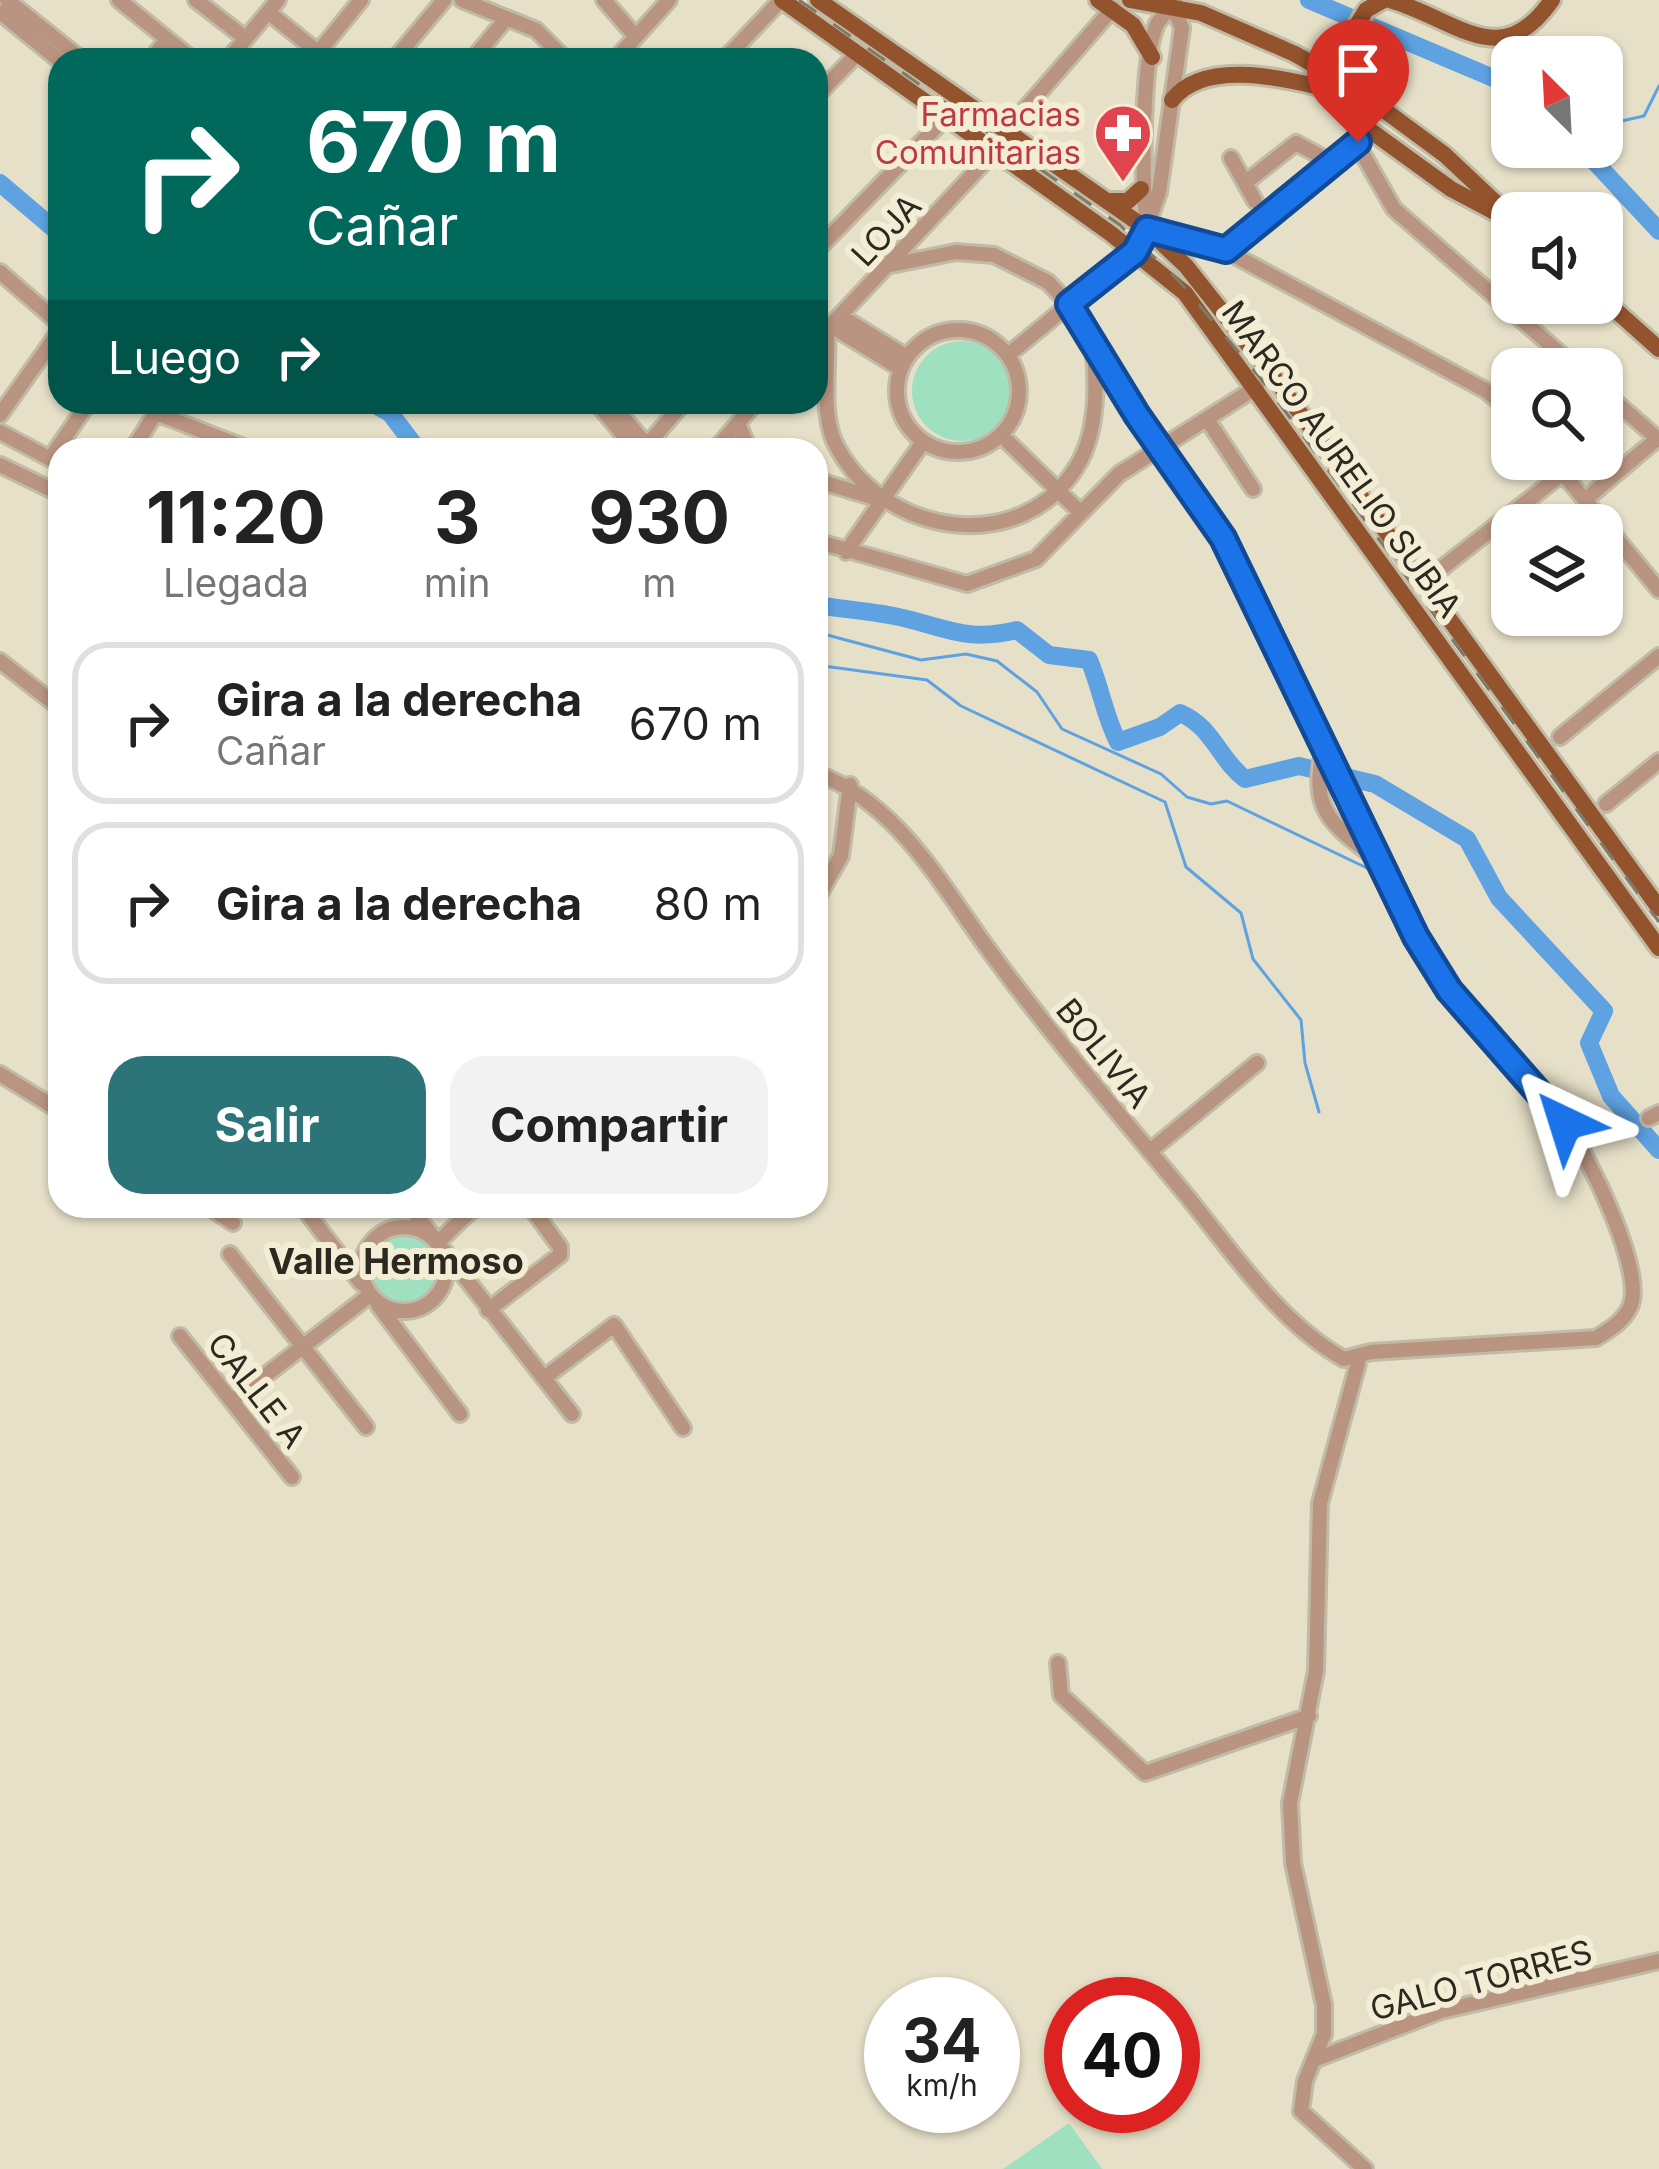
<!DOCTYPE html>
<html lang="es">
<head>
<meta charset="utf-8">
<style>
  :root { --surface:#fff; --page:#f2f2f2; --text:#222; --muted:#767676; --line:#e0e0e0; --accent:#2b7579 }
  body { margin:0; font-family:Inter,sans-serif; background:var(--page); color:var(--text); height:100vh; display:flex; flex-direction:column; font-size:45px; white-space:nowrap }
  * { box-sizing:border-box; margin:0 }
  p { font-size:39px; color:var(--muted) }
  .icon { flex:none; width:66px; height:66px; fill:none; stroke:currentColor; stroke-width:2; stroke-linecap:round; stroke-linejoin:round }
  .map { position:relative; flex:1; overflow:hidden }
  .side { position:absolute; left:48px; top:438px; width:780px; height:780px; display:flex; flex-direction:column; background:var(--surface); border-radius:36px; box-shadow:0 3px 9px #0004 }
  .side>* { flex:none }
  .hud { position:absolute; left:48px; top:48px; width:780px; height:366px; border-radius:36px; box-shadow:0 3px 9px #0004; background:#00695c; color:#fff; overflow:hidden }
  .needle { width:78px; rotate:336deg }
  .tools { position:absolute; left:1491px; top:36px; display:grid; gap:24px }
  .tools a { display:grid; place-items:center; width:132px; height:132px; border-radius:24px; background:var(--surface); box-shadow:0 3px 9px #0004; font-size:60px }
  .speed { position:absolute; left:864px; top:1977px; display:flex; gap:24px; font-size:60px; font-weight:700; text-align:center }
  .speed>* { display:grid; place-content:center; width:156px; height:156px; border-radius:50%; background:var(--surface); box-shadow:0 3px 9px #0004; line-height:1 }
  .speed small { font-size:30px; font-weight:400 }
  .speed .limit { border:18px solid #d22; background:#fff; color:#111 }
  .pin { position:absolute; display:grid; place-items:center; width:102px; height:102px; color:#fff; margin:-123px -51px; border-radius:50% 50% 50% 0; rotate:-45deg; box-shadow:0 0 12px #0007 }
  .pin .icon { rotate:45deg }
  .me { position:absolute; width:132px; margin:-66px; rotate:319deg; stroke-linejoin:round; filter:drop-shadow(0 0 9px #0008) }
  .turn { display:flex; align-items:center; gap:42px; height:252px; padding:0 60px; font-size:54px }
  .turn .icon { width:156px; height:156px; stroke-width:2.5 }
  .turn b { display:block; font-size:84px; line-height:102px }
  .then { display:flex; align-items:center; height:114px; padding:0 60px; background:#0003; gap:24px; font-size:45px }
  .eta { display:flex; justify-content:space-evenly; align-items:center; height:204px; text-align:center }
  .eta b { font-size:72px; font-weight:700; line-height:84px }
  .button { display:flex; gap:24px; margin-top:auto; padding:24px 60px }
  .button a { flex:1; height:138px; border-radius:36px; background:var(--accent); color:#fff; font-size:48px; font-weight:700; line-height:138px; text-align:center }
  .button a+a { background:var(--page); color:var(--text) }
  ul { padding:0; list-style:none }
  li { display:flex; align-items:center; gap:36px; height:162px; margin:0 24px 18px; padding:0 36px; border:6px solid var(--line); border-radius:36px }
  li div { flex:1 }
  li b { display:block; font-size:45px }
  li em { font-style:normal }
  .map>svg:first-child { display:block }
</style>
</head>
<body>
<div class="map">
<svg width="1659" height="2169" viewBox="0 0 1659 2169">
  <rect width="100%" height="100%" fill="#e6e0c8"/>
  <!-- green -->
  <path fill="#9ee0c0" d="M912 391a50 50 0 1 1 100 0a50 50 0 1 1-100 0Z
    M368 1268a35 35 0 1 1 70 0a35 35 0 1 1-70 0Z
    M1069,2123L1102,2169H1003Z"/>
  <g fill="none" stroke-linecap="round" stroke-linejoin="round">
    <!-- stream -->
    <path stroke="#5ea2e2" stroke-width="3" d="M1602,144L1617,122L1644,116L1659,86
      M1590,156L1599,147
      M816,632L921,660L966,654L997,661L1037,692L1062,729L1161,774L1187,797L1211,804L1227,801L1369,869
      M816,665L927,680L961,706L1165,802L1186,867L1241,913L1253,959L1301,1020L1305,1063L1319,1112"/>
    <!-- river -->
    <path stroke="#5ea2e2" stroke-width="18" d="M1309,0L1512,86
      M1581,147L1659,231
      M0,183L60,234
      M370,402L390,413L418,450
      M816,605C842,609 868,611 894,616C944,626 964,643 1017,630L1049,655L1089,660C1101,688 1104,714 1118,742L1160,727L1180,713C1213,727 1218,758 1245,779L1299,766L1375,784L1467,839L1499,898L1604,1011L1589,1043L1611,1096L1659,1150"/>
    <defs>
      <path id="minor" d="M7,0L82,60
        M119,0L193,60
        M196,0L245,38
        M462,0L536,30L566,60
        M604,0L636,37
        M0,12L60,61
        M268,12L319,53
        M151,60L167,39
        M228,60L278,0
        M312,60L361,0
        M394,60L444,0
        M472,60L505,20
        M615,60L669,0
        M724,60L781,0
        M1320,87L1353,118L1361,151L1394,209L1578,369
        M816,96L856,55
        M1006,131L1113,8
        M1231,158L1255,201
        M1245,183L1296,143L1333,163
        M1147,224C1141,189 1142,54 1157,24C1161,17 1170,10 1175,2
        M1147,229L1226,251L1485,390L1512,412
        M816,251L946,117
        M1226,251L1358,142
        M0,272L60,324
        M842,317L907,357
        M833,327L901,369
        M897 391a61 61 0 1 1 122 0a61 61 0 1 1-122 0Z
        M827,332C829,365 821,411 834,441C878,535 1024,562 1080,461C1097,429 1097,388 1094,354
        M816,341L993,153
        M1008,355L1140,246L1159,192L1182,28L1173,7
        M1602,390L1659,440
        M145,402L156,413L251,450
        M596,402L636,450
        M610,402L651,450
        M0,415L60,330
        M1207,419L1253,489
        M738,423L749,450
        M0,432L60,464
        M1001,435L1080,512
        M132,450L156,413
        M643,450L684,402
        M715,450L756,402
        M50,459L89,402
        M1551,459L1659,590
        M0,465L60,494
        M816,480L875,498
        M1586,499L1658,438
        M816,541L967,584L1036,559L1119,474L1257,387
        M846,552L923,442
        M1423,583L1563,473
        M0,661L60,708
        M1560,737L1659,656
        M1325,744C1308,810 1330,824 1380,861
        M816,773C899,804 940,884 991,953C1052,1036 1120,1115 1186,1195C1232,1251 1279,1323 1344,1359L1371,1352L1596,1338C1609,1330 1623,1322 1630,1307C1646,1273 1589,1157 1567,1126C1520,1060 1459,1007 1416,937L1223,538L1158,448L1069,304L1048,282L994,255L956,252L891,265
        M1606,804L1659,761
        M816,900L841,856L850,785
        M0,1074L60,1111
        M1649,1118L1659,1113
        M1150,1151L1257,1063
        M207,1206L233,1223
        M302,1206L361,1283
        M409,1206L572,1414
        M362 1269a42 42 0 1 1 84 0a42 42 0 1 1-84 0Z
        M437,1243L476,1206
        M230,1254L366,1427
        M378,1305L460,1414
        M488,1310L560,1255V1247L530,1206
        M180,1336L292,1477
        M1360,1356L1320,1503L1316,1671L1290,1803L1293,1863L1324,2005V2034L1305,2081L1301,2111L1365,2169
        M544,1378L614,1325L683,1428
        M232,1401L370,1295
        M1058,1663L1061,1695L1145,1773L1309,1716
        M1319,2058L1441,2011L1659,1961"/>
      <path id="major" d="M782,0L1110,233L1185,293L1659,948
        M818,0L1147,229L1186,266L1276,380L1659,908
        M1098,0L1133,25L1152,57
        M1130,0L1201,13L1295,54
        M1390,0C1458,20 1501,74 1552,0
        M1353,87L1445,155L1512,218
        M1172,100C1203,60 1278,77 1320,87L1366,10L1384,0
        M1353,118L1451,189L1502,216
        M1107,201H1128L1141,189
        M1602,298L1659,349"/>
    </defs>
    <!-- minor casing -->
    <use href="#minor" stroke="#c1bba6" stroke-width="20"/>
    <!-- major casing -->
    <use href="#major" stroke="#c1bba6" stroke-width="22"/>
    <!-- minor -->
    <use href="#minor" stroke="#b99480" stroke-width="14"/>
    <!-- major -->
    <use href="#major" stroke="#93532d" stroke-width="16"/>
    <!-- rail -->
    <path stroke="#7e7a6a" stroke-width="3" stroke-dasharray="21 21" stroke-linecap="butt" d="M799,0L1120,225L1180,282L1266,385L1659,922"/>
    <defs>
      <path id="major-bridge" d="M1295,54L1353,87"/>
    </defs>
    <!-- major-bridge casing -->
    <use href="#major-bridge" stroke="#c1bba6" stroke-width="22" stroke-linecap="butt"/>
    <!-- major-bridge -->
    <use href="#major-bridge" stroke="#93532d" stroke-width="16"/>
  </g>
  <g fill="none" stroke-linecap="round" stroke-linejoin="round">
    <defs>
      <path id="route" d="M1358,142L1226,250L1147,229L1135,252L1069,304L1137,415L1223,538L1416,937L1449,990L1565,1123"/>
    </defs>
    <!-- route casing -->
    <use href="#route" stroke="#114b97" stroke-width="30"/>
    <!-- route -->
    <use href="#route" stroke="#1a73e8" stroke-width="21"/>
  </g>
  <!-- icons -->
  <defs>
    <symbol id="pharmacy-pin" viewBox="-11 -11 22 30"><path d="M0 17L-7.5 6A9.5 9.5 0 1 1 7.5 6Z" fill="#e0444e" stroke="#f3edd5"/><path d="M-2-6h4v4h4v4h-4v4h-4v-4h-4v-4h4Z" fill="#fff"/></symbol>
  </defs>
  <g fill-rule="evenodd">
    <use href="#pharmacy-pin" x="1090" y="100" width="66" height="90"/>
  </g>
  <g text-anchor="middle" stroke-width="12" stroke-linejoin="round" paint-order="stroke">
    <!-- health labels -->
    <g font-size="33" fill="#be3a42" stroke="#f3edd5" text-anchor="end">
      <text x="1081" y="126">Farmacias<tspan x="1081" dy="38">Comunitarias</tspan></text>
    </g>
    <!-- street labels -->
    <g font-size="33" fill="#2b2920" stroke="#f3edd5">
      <text transform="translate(886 230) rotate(-47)" y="12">LOJA</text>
      <text transform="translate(1342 459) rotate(54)" y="12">MARCO AURELIO SUBIA</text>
      <text transform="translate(1104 1053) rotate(51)" y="12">BOLIVIA</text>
      <text transform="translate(257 1390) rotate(52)" y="12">CALLE A</text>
      <text transform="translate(1481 1980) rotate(-15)" y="12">GALO TORRES</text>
    </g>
    <!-- neighbourhood labels -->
    <g font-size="36" font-weight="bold" fill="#2b2920" stroke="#f3edd5">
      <text x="396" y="1274">Valle Hermoso</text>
    </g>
  </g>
</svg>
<div class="tools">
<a><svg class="needle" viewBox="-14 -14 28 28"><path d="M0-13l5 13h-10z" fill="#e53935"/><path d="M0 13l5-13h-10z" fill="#767676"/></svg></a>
<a><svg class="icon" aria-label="sound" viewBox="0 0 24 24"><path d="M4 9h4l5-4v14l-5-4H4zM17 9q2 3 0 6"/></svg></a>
<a><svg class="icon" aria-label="search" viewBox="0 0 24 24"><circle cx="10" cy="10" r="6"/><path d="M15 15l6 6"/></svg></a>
<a><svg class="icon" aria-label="layers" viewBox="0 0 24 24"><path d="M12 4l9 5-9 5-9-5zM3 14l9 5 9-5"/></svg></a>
</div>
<div class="speed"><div>34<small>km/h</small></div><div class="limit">40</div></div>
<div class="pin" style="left:1358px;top:142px;background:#d93025"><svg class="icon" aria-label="arrive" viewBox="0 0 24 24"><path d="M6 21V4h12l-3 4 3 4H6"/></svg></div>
<svg class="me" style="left:1565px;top:1123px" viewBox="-20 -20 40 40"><path d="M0-17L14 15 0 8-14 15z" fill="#1a73e8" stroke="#fff" stroke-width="4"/></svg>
<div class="hud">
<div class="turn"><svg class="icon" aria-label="right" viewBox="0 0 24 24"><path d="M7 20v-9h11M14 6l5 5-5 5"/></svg><div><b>670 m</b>Cañar</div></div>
<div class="then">Luego<svg class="icon" aria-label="right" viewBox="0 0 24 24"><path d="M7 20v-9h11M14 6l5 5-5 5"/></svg></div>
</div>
<section class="side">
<div class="eta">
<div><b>11:20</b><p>Llegada</p></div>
<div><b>3</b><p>min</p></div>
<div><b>930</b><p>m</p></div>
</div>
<ul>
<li><svg class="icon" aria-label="right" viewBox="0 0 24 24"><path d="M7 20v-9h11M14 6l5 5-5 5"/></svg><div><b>Gira a la derecha</b><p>Cañar</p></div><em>670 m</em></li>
<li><svg class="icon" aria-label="right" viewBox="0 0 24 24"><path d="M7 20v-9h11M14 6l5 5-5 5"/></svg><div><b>Gira a la derecha</b></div><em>80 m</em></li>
</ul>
<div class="button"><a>Salir</a><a>Compartir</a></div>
</section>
</div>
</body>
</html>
